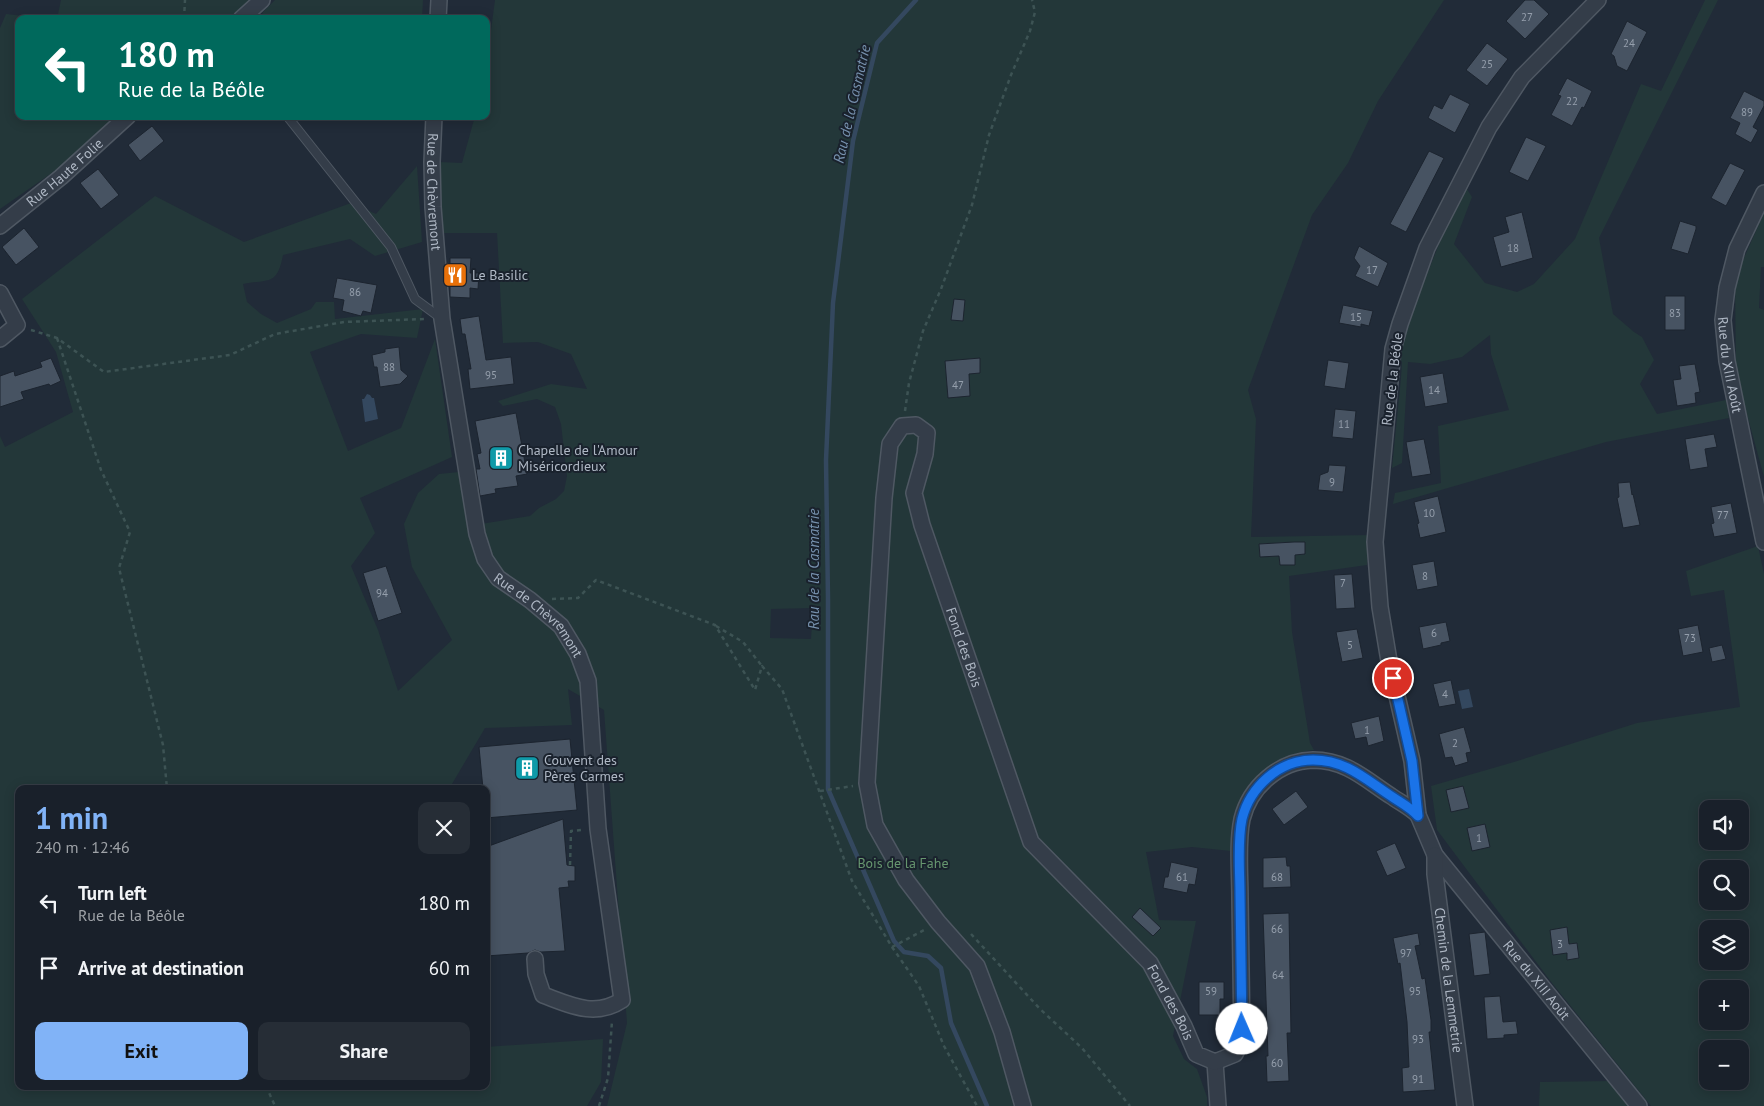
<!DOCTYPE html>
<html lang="en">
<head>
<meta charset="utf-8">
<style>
  :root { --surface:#19202a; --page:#262d36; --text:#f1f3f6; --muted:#9fa3a8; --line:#373e47; --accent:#81b3f7 }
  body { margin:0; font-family:"PT Sans",sans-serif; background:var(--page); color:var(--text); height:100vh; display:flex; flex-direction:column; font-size:19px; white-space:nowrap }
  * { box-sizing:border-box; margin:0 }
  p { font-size:16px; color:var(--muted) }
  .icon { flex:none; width:28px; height:28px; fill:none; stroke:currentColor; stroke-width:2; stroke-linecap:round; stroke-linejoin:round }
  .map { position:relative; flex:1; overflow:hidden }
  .side { position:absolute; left:15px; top:785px; width:475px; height:305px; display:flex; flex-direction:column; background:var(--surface); border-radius:10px; box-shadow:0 2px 12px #0003,0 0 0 1px var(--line) }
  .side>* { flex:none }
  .banner { position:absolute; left:15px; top:15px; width:475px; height:105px; border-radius:10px; box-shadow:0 2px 12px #0003,0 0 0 1px var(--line); background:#00695c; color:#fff; overflow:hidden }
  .buttons { position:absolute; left:1699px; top:800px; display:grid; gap:10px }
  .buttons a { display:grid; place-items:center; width:50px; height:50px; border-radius:10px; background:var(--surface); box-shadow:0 2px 12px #0003,0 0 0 1px var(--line); font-size:25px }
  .pin { position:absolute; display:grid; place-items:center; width:42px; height:42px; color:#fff; margin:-21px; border:2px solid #fff; border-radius:50%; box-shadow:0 1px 5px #0007 }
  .me { position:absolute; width:55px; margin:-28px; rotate:359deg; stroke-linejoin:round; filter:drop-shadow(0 0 4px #0008) }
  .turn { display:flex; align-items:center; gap:18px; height:105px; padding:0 20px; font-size:22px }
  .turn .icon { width:65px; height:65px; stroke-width:2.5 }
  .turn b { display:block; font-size:35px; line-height:42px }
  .round { display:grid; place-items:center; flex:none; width:52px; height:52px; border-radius:10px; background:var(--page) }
  .summary { display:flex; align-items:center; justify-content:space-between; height:85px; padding:0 20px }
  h1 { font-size:30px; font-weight:600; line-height:38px; color:var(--accent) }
  .button { display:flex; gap:10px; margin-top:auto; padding:10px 20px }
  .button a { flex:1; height:58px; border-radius:10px; background:var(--accent); color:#111; font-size:20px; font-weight:600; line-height:58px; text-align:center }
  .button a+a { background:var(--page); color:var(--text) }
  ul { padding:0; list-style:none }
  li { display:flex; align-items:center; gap:15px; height:65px; padding:0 20px }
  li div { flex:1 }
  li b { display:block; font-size:19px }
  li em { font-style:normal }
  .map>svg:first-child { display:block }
</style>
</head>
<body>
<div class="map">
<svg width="1764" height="1106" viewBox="0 0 1764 1106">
  <rect width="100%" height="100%" fill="#212b38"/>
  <!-- green -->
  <path fill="#233739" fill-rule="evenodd" d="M61,0H256L237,19H57Z
    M275,0H423L422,19H269L262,13Z
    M495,0H1444L1378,101L1348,163L1312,215L1248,390L1256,419L1251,537L1369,535L1367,565L1289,576L1292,632L1310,743L1314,750C1276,754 1241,782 1233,819C1231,829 1232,841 1231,851L1192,847L1146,852L1159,920L1196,921L1173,1036L1184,1059L1197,1069L1207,1097V1106H607L627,1023L604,710L568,689L572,725L485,728L449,789H19V1086H486V1047L603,1039L601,1082L587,1106H0V436L5,447L73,412L56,352L22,299L155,196L244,242L351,203L376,214L417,166L422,242L375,256L350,239L283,255C277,286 269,279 243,284L247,302L261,314L277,323L311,309L316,302H334L335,319L423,309L417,338L361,334L310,352L348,451L401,428L435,339L452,457L360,498L375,533L351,566L378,630L398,691L452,640L412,567L404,524L418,493L439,474L469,471L481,524L530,516L539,508L556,499L564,491L567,476L561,424L555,407L537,399L503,406L498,401L551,384L587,389L571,354L538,342L503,343L497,233H443L439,162L462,163L475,116H486V68ZM813,608L811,639L770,638L771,609Z
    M1705,0H1718L1599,238L1613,314L1634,332L1642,337L1654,360L1640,384L1657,414L1726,400L1729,418L1606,442L1393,504L1395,493L1441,483L1438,426L1509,410L1491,354L1490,335L1462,357L1430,364L1408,362L1402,463L1392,468L1401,378L1402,362L1398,357L1402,337L1447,224L1465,186L1472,197L1454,244L1485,283L1517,292L1534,284L1575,239L1641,84L1661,91Z
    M6,14L52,19H19V116H115L59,168L0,209V28Z
    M1764,213V267H1761L1759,308L1764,310V477L1736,374L1735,278Z
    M1758,546L1764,574V1106H1651L1552,983L1437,830L1431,786L1514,762L1637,723L1740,707L1724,590L1691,596L1686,571ZM1708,809H1740V841H1708ZM1708,869H1740V901H1708ZM1708,929H1740V961H1708ZM1708,989H1740V1021H1708ZM1708,1049H1740V1081H1708Z
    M1612,1081L1632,1106H1539L1540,1082Z"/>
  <!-- water -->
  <path fill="#34485f" d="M367,394L370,395L372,398H374L378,419L365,422L362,399H364Z
    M1469,689L1473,707L1462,709L1458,691Z"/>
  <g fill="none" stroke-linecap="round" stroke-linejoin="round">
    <!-- stream -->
    <path stroke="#34485f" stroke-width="4.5" d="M916,0L877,43L853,141L833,303L826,460L828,599V789L894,941L904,952L928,956L941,968L951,1023L987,1106"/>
  </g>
  <!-- building -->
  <path fill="#475362" stroke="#1c242f" d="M1525,0H1534L1549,14L1525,39L1506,21Z
    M1627,21L1647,32L1627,71L1617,66L1614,56L1611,54Z
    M1487,43L1508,59L1487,86L1466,70Z
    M1567,78L1592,91L1584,108L1582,107L1572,126L1551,115L1561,96L1558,95Z
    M1744,91L1764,101V106L1753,127L1758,130L1751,143L1735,134L1740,123L1730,118Z
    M1450,94L1470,104L1455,133L1428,118L1434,105L1442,109Z
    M152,126L164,141L140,161L128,145Z
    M1526,137L1546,146L1528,181L1509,172Z
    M1429,151L1444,158L1406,232L1390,224Z
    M1730,163L1745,170L1726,206L1711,198Z
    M98,169L119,195L101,209L80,183Z
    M1522,212L1533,258L1501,267L1493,237L1509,232L1505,217Z
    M1680,221L1696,226V229L1688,254L1671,249Z
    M24,228L39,247L16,265L2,247Z
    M1359,246L1388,263L1378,287L1355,276L1360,266L1354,258Z
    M450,258H471L470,273H479L478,289L470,288V298L450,297Z
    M337,278L377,285L371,313L363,311L361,316L342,311L344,300L333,298Z
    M1665,296H1685V330H1665Z
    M954,299L965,300L963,321L951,320Z
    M1343,305L1373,311L1369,326L1361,324V327L1339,323Z
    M479,316L486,360L511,357L514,384L470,389L468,369H471L465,334H462L460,319Z
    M399,347L401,370L408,376L400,384L380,387L377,367H374L372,355L385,352V349Z
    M51,358L61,381L50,386L49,384L21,392L24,399L0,407V376L14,371L15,376L42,367L40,362Z
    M980,358V373L969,374L970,396L948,398L945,361Z
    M1328,360L1349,363L1345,389L1324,386Z
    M1695,364L1700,392L1695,393L1696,403L1677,406L1673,380L1681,379L1679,366Z
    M1443,373L1448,403L1425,407L1420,377Z
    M1335,409L1356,411L1353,439L1332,437Z
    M516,413L527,474L516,476L518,486L495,489L496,493L480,496L476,469H480L477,454L481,453L475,421Z
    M1714,434L1717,447L1705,449L1708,467L1690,470L1685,439Z
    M1424,439L1431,474L1412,477L1406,442Z
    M1329,465L1346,466L1343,492L1318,490L1320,475L1328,472Z
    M1630,482L1632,495L1633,494L1640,525L1623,528L1617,498L1619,497L1618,483Z
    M1438,496L1446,532L1420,538L1417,524L1419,523L1414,502Z
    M1731,503L1737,533L1714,537L1711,524L1714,523L1711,507Z
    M1294,542H1305V554L1295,555V565H1280L1279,556L1260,557L1259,544Z
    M1434,561L1438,586L1417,590L1412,565Z
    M386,566L402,613L378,621L363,573Z
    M1352,574L1355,608L1336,609L1334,575Z
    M1446,622L1450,641L1441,643V645L1423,649L1419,627Z
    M1698,625L1703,652L1683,656L1678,629Z
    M1357,629L1363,658L1342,662L1336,632Z
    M1722,645L1726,659L1712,662L1709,648Z
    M1451,680L1456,704L1439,707L1433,684Z
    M1379,716L1384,741L1368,746L1366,737L1355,739L1351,723Z
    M1464,727L1471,752L1466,753L1468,762L1455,766L1452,757L1445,758L1439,734Z
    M570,739L577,810L486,818V789H483L479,747Z
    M1463,786L1469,808L1451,812L1446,790Z
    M1296,791L1308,807L1284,825L1272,809Z
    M563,819L567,865L575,866V881H568L569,887L559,888L565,951L541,952L535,950L528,953L486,956V847Z
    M1485,824L1490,847L1472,851L1467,828Z
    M1395,843L1406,868L1387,876L1376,851Z
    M1286,857L1287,866H1290L1291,887L1263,888V858Z
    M1171,862L1198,868L1195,885L1189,884L1187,893L1163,888L1165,877H1168Z
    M1140,908L1161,928L1153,936L1132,917Z
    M1289,913L1291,1033H1287L1289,1081L1267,1082L1266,1056H1268L1263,914Z
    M1567,927L1569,944L1577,943L1579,958L1567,960V953L1553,955L1550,930Z
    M1485,932L1490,974L1474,976L1469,934Z
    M1418,933L1420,945L1415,946L1422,979L1425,978L1431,1020V1032H1429L1435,1090L1403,1092L1402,1068L1409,1067L1407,1022L1400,963L1398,964L1393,938Z
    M1199,982H1224V999H1220V1015H1199Z
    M1500,996L1503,1022L1516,1021L1518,1034L1504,1035V1038L1487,1039L1484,997Z"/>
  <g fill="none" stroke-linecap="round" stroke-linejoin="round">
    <defs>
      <path id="lane" d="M287,116L391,247L415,299L442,319"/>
      <g id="street">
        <path id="s1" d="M1598,0L1522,77L1489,127L1427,248L1400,324L1393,349L1375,542L1380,607L1389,661L1412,761L1418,815L1435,855L1639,1106"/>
        <path d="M241,19L262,0"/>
        <path d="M438,19L439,0"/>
        <path id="s2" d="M434,116L432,162L433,207L442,319L477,534L485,559L498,578L530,600L561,626L578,654L588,681L598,829L622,1000C595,1018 570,1005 543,995L536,974L535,959"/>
        <path id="s3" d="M1764,193L1737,249L1727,288L1723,320L1727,361L1764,542"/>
        <path id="s4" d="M0,226L61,177L128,116"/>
        <path d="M0,293L17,325L0,339"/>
        <path id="s5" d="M1435,855V874L1465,1106"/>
        <path d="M1215,1062L1218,1106"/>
        <path id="s6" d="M1023,1106L1002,1032L977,966L938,922L906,880L875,825L867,783L884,498L890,444L902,426L916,425L927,433L925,454L914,493L922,525L1031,842L1150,963L1184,1026L1196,1054L1215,1062L1235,1054L1242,1040C1241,993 1241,946 1240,899C1240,874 1237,843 1242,819C1250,787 1279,761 1313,760C1346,760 1365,779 1391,796C1401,803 1410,807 1418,815"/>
      </g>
    </defs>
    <!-- lane casing -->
    <use href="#lane" stroke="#4f5863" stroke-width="10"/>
    <!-- street casing -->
    <use href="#street" stroke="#4f5863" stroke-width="18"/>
    <!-- path -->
    <path stroke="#3d5354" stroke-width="2.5" stroke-dasharray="4 4" stroke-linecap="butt" d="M184,19L185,0
      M31,330L57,338L104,372L230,355L275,334L344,322L424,319
      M57,338L101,470L130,532L119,568L163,745L167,789
      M905,411L909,383L923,331L941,289L972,205L989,135L1011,75L1030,31L1035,12L1032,0
      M552,599L578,598L596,580L715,625L755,690L762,666L782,689L852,881L892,947L926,929
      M716,626L743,642L762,666
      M820,791L853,786
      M570,865L571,831L582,830
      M971,934L1040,1009L1082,1048L1130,1106
      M892,947L919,986L944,1046L977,1106
      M266,1086L275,1106
      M599,1106L608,1078L612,1021"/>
    <!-- lane -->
    <use href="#lane" stroke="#343d49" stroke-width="8"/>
    <!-- street -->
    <use href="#street" stroke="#343d49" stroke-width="15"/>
  </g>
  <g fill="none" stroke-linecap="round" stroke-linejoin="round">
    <defs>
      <path id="route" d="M1242,1029C1241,984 1241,940 1240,895C1240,872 1237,842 1242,819C1250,787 1279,760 1313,760C1346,760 1365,779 1391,796C1401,803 1410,807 1418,816L1412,761L1393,678"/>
    </defs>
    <!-- route casing -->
    <use href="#route" stroke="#114b97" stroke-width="12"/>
    <!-- route -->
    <use href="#route" stroke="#1a73e8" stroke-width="9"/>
  </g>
  <!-- icons -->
  <defs>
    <symbol id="restaurant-square" viewBox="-11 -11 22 22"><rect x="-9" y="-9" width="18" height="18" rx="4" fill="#e8710a" stroke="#1a222d"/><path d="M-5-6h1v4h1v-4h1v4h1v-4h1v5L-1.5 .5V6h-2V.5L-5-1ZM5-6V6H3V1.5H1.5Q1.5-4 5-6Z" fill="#fff"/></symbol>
    <symbol id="building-square" viewBox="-11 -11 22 22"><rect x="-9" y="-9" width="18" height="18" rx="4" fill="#0f9aa8" stroke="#1a222d"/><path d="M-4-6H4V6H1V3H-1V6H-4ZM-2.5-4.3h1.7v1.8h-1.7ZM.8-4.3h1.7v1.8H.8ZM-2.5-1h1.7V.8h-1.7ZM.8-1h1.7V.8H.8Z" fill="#fff"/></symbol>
  </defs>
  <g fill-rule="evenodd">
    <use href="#restaurant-square" x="441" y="261" width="28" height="28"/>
    <use href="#building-square" x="487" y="444" width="28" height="28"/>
    <use href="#building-square" x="513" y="754" width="28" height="28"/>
  </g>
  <g text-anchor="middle" stroke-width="4" stroke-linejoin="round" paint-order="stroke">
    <!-- number labels -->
    <g font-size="11" fill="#959fac">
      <text x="1527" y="21">27</text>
      <text x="1629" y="47">24</text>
      <text x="1487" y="68">25</text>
      <text x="1572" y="105">22</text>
      <text x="1747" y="116">89</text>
      <text x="1513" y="252">18</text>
      <text x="1372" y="274">17</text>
      <text x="355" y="296">86</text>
      <text x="1675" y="317">83</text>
      <text x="1356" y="321">15</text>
      <text x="389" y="371">88</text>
      <text x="491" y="379">95</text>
      <text x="958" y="389">47</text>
      <text x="1434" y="394">14</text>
      <text x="1344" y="428">11</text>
      <text x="1332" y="486">9</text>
      <text x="1429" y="517">10</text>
      <text x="1723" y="519">77</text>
      <text x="1425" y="580">8</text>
      <text x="1343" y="587">7</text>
      <text x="382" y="597">94</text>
      <text x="1434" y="637">6</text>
      <text x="1690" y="642">73</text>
      <text x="1350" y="649">5</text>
      <text x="1445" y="698">4</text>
      <text x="1367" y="734">1</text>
      <text x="1455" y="747">2</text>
      <text x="1479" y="842">1</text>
      <text x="1182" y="881">61</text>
      <text x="1277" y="881">68</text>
      <text x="1277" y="933">66</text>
      <text x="1560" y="948">3</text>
      <text x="1406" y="957">97</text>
      <text x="1278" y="979">64</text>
      <text x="1211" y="995">59</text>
      <text x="1415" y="995">95</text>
      <text x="1418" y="1043">93</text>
      <text x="1277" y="1067">60</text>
      <text x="1418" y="1083">91</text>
    </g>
    <!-- street labels -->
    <g font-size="14" fill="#afb8c5" stroke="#1a222d">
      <text dy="5" stroke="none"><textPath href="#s4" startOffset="84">Rue Haute Folie</textPath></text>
      <text dy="5" stroke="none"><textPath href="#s2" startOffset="76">Rue de Chèvremont</textPath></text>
      <text dy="5" stroke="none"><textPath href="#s3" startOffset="180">Rue du XIII Août</textPath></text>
      <text transform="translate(1392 379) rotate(-83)" y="5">Rue de la Béôle</text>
      <text dy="5" stroke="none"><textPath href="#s2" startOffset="526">Rue de Chèvremont</textPath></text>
      <text dy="5" stroke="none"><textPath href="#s6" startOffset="978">Fond des Bois</textPath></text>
      <text dy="5" stroke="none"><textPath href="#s5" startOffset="126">Chemin de la Lemmetrie</textPath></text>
      <text dy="5" stroke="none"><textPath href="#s1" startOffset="1086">Rue du XIII Août</textPath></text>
      <text dy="5" stroke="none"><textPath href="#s6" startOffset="1398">Fond des Bois</textPath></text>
    </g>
    <!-- poi labels -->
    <g font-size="14" fill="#afb8c5" stroke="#1a222d" text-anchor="start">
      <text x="472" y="280">Le Basilic</text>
      <text x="518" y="455">Chapelle de l'Amour<tspan x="518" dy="16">Miséricordieux</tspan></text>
      <text x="544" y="765">Couvent des<tspan x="544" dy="16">Pères Carmes</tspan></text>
    </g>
    <!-- park labels -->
    <g font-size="14" fill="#66966f" stroke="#1a222d">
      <text x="903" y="868">Bois de la Fahe</text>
    </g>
    <!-- water labels -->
    <g font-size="15" font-style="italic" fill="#7690ad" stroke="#1a222d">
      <text transform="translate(852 104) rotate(-77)" y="5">Rau de la Casmatrie</text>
      <text transform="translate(814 569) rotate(-90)" y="5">Rau de la Casmatrie</text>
    </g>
  </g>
</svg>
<div class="buttons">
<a><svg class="icon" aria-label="sound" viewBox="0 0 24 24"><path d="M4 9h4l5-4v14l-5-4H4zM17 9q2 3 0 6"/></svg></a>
<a><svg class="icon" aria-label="search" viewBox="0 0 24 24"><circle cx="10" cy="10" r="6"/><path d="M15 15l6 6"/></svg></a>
<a><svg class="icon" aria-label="layers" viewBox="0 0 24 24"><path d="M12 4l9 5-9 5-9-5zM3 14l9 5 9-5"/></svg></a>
<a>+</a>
<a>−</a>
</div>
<div class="pin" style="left:1393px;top:678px;background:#d93025"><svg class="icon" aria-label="arrive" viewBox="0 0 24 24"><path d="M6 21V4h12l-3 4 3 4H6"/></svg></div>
<svg class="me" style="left:1242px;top:1029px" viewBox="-20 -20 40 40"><circle r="19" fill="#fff"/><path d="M0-13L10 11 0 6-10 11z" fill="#1a73e8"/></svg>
<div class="banner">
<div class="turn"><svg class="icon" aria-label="left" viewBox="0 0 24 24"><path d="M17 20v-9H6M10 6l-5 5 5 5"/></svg><div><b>180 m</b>Rue de la Béôle</div></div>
</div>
<section class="side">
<div class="summary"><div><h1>1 min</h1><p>240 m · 12:46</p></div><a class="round"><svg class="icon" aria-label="close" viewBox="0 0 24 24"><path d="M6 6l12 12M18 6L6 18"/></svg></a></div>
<ul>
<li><svg class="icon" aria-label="left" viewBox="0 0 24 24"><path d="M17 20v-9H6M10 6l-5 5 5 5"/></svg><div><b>Turn left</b><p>Rue de la Béôle</p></div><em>180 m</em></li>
<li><svg class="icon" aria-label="arrive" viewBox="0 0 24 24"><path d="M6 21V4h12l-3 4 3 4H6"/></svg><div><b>Arrive at destination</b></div><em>60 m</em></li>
</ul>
<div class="button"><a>Exit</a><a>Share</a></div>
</section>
</div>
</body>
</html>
